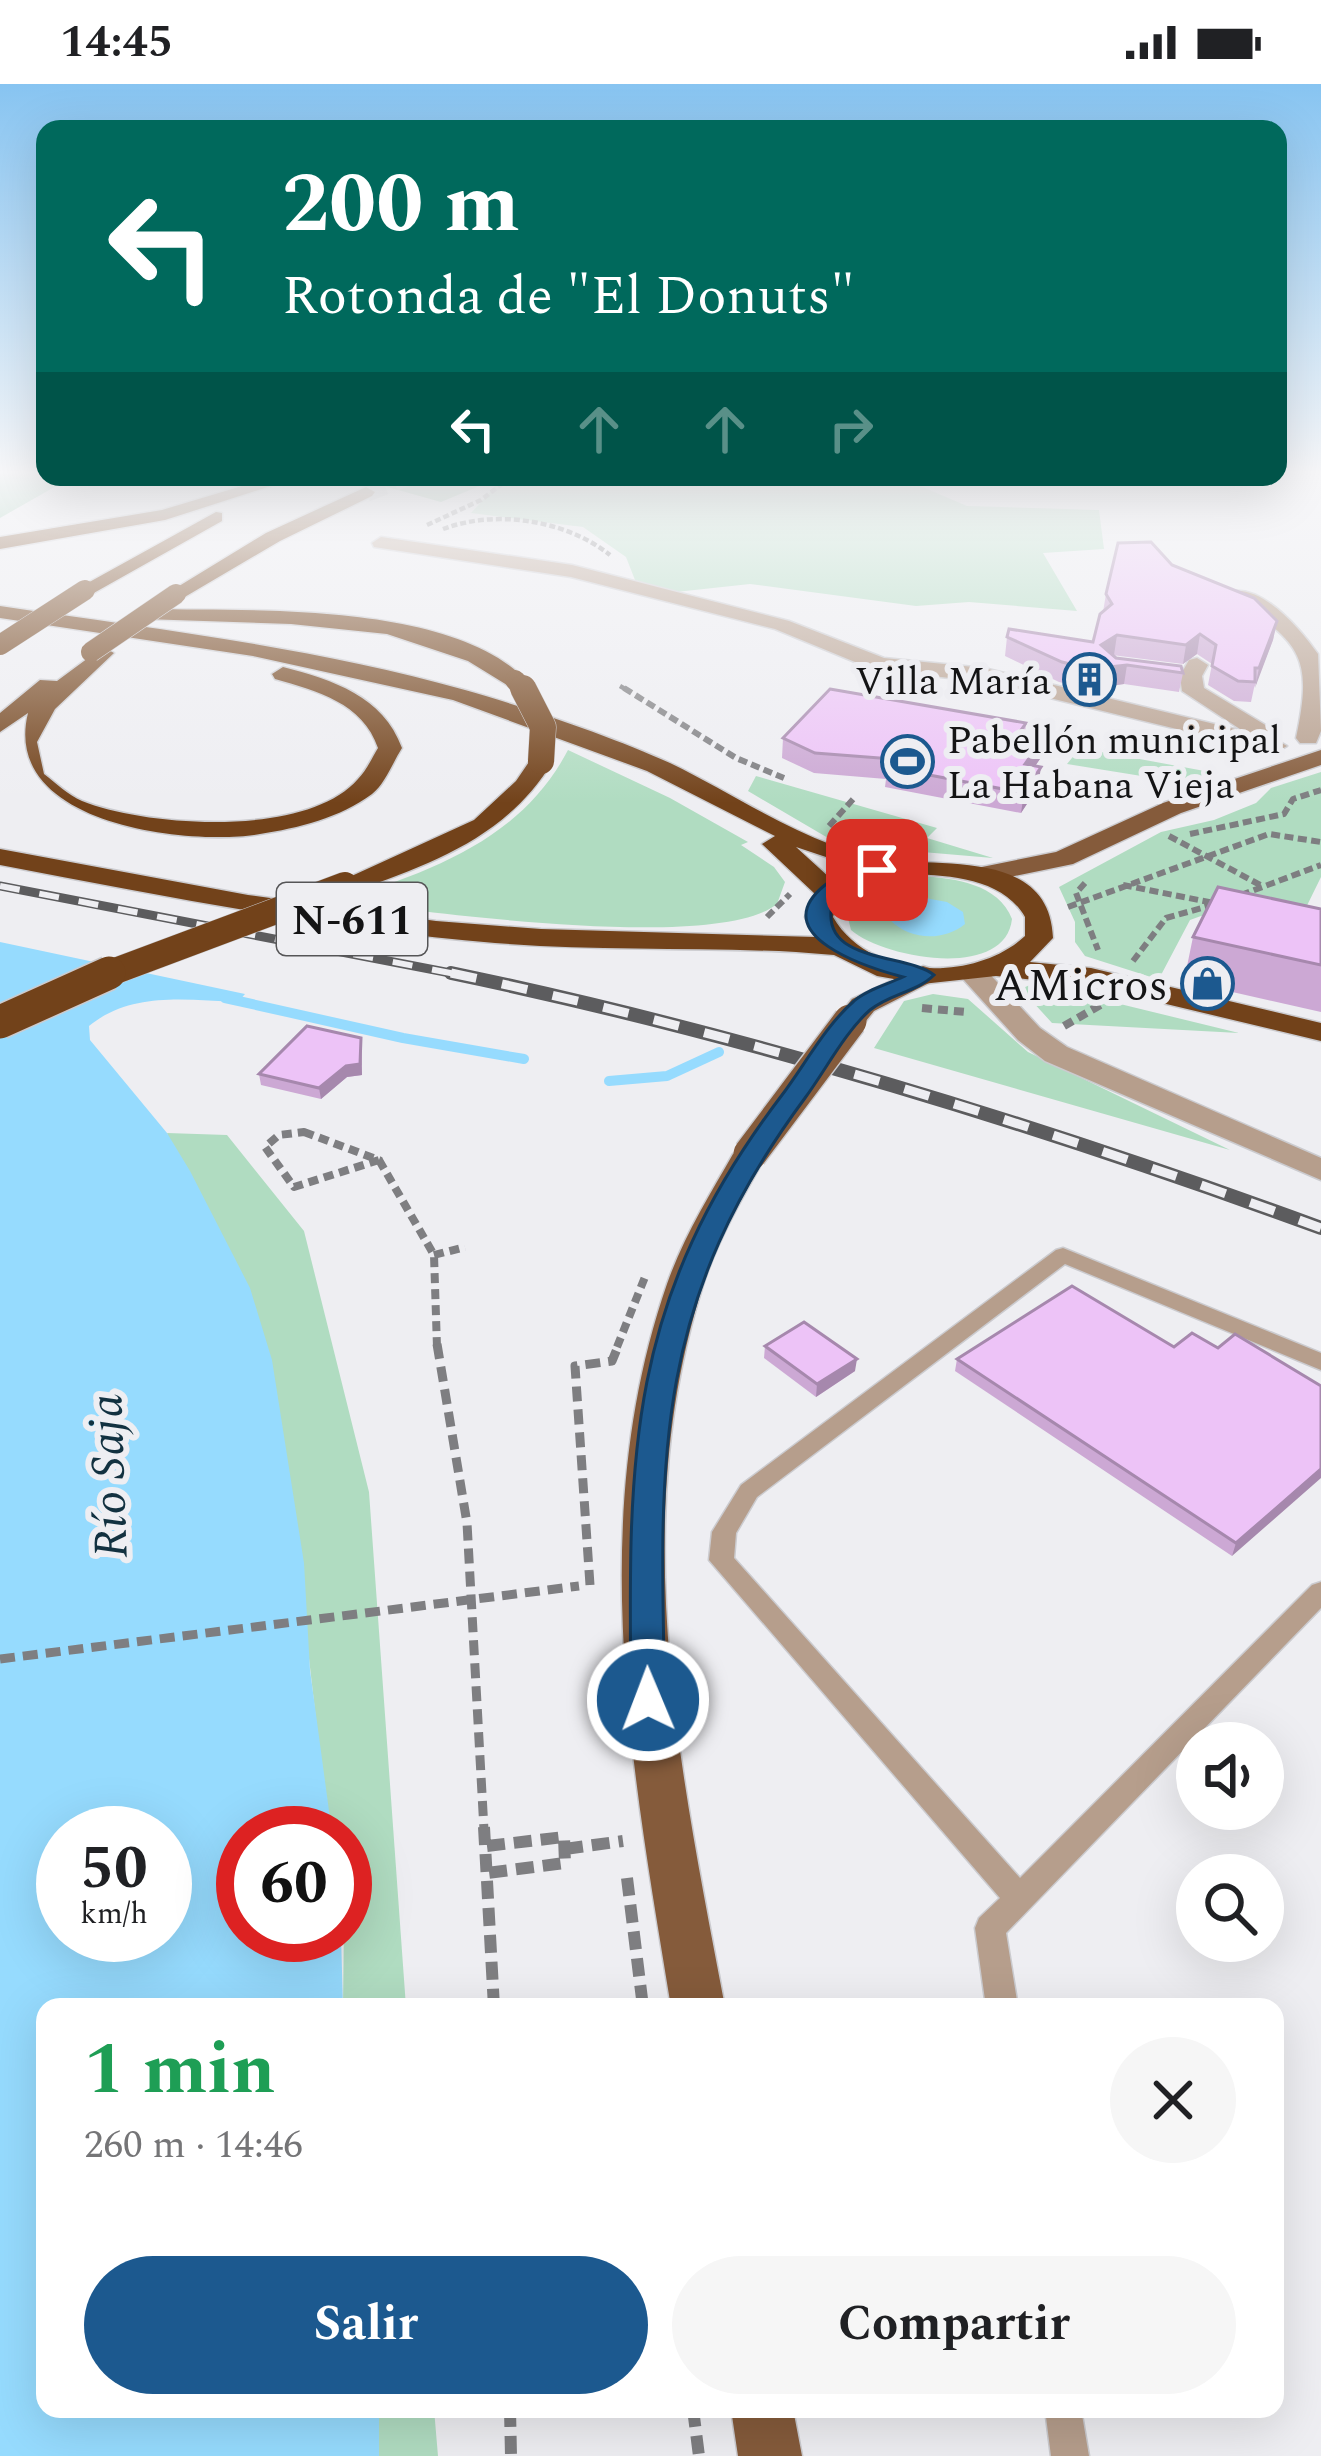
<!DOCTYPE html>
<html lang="es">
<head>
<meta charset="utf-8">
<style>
  :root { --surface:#fff; --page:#f6f6f6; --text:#202124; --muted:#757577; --accent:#1c598f }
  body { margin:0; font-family:Spectral,serif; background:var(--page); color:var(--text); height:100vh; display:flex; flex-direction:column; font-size:45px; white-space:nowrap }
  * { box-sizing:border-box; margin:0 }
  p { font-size:39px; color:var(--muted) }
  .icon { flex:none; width:66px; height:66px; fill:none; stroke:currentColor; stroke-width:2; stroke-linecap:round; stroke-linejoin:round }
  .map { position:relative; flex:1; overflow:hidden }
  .drawer { position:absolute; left:36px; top:1914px; width:1248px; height:420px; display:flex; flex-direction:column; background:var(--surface); border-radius:24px; box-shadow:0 12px 48px #0002 }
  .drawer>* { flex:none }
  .hud { position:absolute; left:36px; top:36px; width:1251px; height:366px; border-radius:24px; box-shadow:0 12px 48px #0002; background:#00695c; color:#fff; overflow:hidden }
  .tools { position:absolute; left:1176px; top:1638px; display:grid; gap:24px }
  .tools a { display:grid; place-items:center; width:108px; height:108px; border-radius:50%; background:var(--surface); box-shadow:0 12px 48px #0002; font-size:60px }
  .speed { position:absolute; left:36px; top:1722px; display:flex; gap:24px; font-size:60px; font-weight:700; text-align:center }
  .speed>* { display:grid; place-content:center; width:156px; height:156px; border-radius:50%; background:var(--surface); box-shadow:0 12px 48px #0002; line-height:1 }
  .speed small { font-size:30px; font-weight:400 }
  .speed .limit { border:18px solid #d22; background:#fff; color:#111 }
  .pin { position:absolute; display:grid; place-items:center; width:102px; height:102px; color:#fff; margin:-51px; border-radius:24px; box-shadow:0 6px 18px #0006 }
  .me { position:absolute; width:132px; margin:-66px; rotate:359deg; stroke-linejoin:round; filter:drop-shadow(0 0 9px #0008) }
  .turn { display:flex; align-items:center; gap:42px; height:252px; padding:0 48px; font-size:54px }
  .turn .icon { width:156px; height:156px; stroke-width:2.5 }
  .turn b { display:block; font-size:84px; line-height:102px }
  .lanes { display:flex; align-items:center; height:114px; padding:0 48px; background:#0003; justify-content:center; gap:60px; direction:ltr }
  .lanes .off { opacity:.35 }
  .round { display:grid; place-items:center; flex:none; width:126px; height:126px; border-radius:63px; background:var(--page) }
  .head { display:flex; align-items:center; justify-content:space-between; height:204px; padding:0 48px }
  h1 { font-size:72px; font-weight:700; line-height:90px; color:#1e9e55 }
  .button { display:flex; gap:24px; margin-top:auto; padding:24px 48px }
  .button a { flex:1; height:138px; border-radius:72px; background:var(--accent); color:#fff; font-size:48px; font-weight:700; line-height:138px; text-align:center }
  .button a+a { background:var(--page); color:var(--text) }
  .status { display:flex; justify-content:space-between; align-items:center; height:84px; padding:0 60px; background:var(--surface); direction:ltr }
  .status svg { height:33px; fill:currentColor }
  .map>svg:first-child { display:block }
</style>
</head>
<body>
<div class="status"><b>14:45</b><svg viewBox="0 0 49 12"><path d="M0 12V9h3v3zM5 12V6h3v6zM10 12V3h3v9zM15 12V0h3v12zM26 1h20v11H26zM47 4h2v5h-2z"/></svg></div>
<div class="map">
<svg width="1321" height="2372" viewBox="0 0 1321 2372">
  <rect width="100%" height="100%" fill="#eeeef2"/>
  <!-- green -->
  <path fill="#b0dcc1" d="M504,393H899L967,422L1099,426L1104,465L1043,469L1077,527L969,518L916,522L750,500L676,508L635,496L626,473L583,443L471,429Z
    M1080,664L1210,688L1185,699L1067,680Z
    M568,666L670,714L748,758L741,761L774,783L785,798L777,820C716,869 423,827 339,817C431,787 521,756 568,666Z
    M1321,688V793L1294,848L1201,832L1190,836L1161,891L1154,894L1085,872L1075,858V838L1059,803L1161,748L1214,736L1256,719L1271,704Z
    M756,692L937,744L927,754L993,774L840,761L748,707Z
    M921,792C954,794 999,800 1012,835C1005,897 883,874 851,846L845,822C863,796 892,793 921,792Z
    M1034,899L1239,949L1052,939L1021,905Z
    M933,910L968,915L1028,968L1230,1066L874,964L904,917Z
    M167,1049L227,1051L304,1147L369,1408L406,1923H343L345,1749H329L285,1365Z
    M325,2325H434L438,2372H323Z"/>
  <!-- forest -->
  <path fill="#7fbf9a" d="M0,387H45V393H72L0,434Z
    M352,393H501L441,418Z"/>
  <!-- water -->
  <path fill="#96dbfe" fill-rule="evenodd" d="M925,814L947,818L963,828L965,840C943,858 910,856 890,836L896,820Z
    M0,858L245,910L238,918C186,916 132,907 89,942L90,956L167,1049L190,1087L250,1204L272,1276L304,1479L310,1586L332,1749H243V1851H341L343,1923H45V2325H379V2372H0ZM63,1749H165V1851H63Z"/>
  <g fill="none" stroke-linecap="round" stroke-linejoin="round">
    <!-- stream -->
    <path stroke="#96dbfe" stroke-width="10" d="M225,914L403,954L524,975
      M609,997L667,992L719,968"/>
    <!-- highway-tunnel -->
    <path stroke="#cdcdd1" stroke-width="20" stroke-dasharray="20 10" stroke-linecap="butt" d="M366,408L405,393"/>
    <defs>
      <path id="lane" d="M1063,1164L1321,1269V1286L1065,1180L757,1413L736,1449L734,1474L1020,1794L1312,1501L1321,1498V1524L1006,1849L1018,1923H986L975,1844L979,1834L1000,1814L709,1476L712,1448L741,1401L1056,1166Z
        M1045,2325H1081L1089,2372H1051Z"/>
      <path id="street" d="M381,453L572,481L789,537L884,574L984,584L1243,647L1182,607L1180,592L1189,576L1197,574L1208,581L1202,592L1204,604L1272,645L1273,654L1287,662L1275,669L984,598L872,585L775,545L571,493L374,463L372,459Z
        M1233,507C1265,503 1301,546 1318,570L1321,647L1316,659H1300L1296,654C1313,574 1302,559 1233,515Z
        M973,880L983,883L1040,944L1067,963L1321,1074V1096L1045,977L1018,956L963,895L958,889L963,883Z"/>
      <path id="primary" d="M1321,666V681L1181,729L1073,780L981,799L968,791L972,785L1056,768L1163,719Z
        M923,882L933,885L938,891L933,897L874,927L861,943L850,946L835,937L852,915Z
        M750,1060L767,1070C743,1112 718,1155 703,1201C627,1440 680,1685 725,1923H671C632,1684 585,1437 667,1200C683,1154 709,1112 733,1070Z
        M731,2325H793L802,2372H738Z"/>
      <path id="highway" d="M272,393H299L165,436L0,465V453L162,426Z
        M366,403L375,408L372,412L280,457L183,514L166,510L266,449Z
        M216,428L222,429V437L92,510L75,506Z
        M0,522C155,545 313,563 465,606C525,623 613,653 670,679C724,705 776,740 832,761C848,767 868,772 885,775C942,784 1050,765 1053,854L1030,878L1091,884L1321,939V957L1091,902L996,892L922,900L877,892L834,871L796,868C696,863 595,867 495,859C328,845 164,812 0,781V765L248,811L436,837L541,845L816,853L805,833L815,810L762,760L775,752L647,687L453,616L253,572L0,534ZM796,763L856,783L830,794ZM905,790C946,791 1002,793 1025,833V852C974,899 869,896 833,833C841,798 874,793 905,790Z
        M151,525C253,527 451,518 526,596L523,601H507L468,577L387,550L291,540L144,535V527Z
        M103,563L114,569L55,625L37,658L44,690C56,699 68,711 82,717C147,743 307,754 358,695C366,687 372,674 378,664C363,619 317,607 275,595L272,590L283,583C333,596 383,612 402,664C393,678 385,700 372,710C340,734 298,744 260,750C194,762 0,743 28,629L0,648V629L40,596L57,597Z
        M541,670L553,677C508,752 434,779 355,807L345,809L332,801L474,736L516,697L533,672Z"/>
    </defs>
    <!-- lane casing -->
    <use href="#lane" stroke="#cbcbcf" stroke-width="3"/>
    <!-- street casing -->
    <use href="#street" stroke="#cbcbcf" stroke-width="3"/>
    <!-- primary casing -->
    <use href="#primary" stroke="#cbcbcf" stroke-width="3"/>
    <!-- highway casing -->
    <use href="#highway" stroke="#cbcbcf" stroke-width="3"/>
    <!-- path-far4 -->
    <path stroke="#7e7e81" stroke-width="4.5" stroke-dasharray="6 3" stroke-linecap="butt" d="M427,441L481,416L511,393
      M443,445C496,425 566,436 610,471
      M620,602L629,607"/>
    <!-- path-far3 -->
    <path stroke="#7e7e81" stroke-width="6" stroke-dasharray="9 4.5" stroke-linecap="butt" d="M624,604L736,674L784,694
      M829,742L855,713
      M1190,750L1284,730L1293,715L1321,706
      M1169,752L1262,802
      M1085,799L1076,809L1098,866
      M1123,801L1214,819
      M1241,811L1321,781
      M1068,823L1269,750L1321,758
      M767,833L790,810
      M1133,877L1166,834L1216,820"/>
    <!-- path-far2 -->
    <path stroke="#7e7e81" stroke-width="8" stroke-dasharray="10 6" stroke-linecap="butt" d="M922,924L966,928
      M1064,942L1102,920
      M304,1048L379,1076L294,1103L265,1063L279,1051Z
      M379,1076L434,1171L437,1263
      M434,1171L465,1163
      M617,1263L645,1193"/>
    <!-- path-far1 -->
    <path stroke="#7e7e81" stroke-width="9" stroke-dasharray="15 8" stroke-linecap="butt" d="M437,1260L467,1439L484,1746
      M590,1501L575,1282L612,1277L619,1260"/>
    <!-- path -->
    <path stroke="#7e7e81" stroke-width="12" stroke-dasharray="18 9" stroke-linecap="butt" d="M484,1743L494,1923
      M487,1762L564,1753L565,1779L487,1789
      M565,1765L623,1757
      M627,1794L643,1923
      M510,2325L511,2372
      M693,2325L699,2372"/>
    <!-- lane -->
    <use href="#lane" fill="#b69e8c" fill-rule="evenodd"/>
    <!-- street -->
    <use href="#street" fill="#b69e8c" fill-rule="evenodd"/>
    <!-- primary -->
    <use href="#primary" fill="#855b3b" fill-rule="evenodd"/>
    <!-- highway -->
    <use href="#highway" fill="#72421a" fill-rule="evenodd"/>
    <defs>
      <path id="rail-far1" d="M0,802L466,892"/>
      <path id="rail" d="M451,889C748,951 1037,1040 1321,1144"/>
    </defs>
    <!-- rail-far1 casing -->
    <use href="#rail-far1" stroke="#5c5c5e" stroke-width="9"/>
    <!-- rail casing -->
    <use href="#rail" stroke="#5c5c5e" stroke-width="14"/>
    <!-- rail-far1 -->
    <use href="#rail-far1" stroke="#eeeef2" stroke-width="6" stroke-dasharray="20" stroke-linecap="butt"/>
    <!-- rail -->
    <use href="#rail" stroke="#eeeef2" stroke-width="9" stroke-dasharray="26" stroke-linecap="butt"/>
    <defs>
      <path id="primary-bridge" d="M750,1070L850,937"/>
      <path id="highway-bridge-far2" d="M0,561L85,506
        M91,568L176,510
        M515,596L525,607"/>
      <path id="highway-bridge-far1" d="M523,604L543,643L541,677
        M102,892L345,801"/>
      <path id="highway-bridge" d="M0,938L109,889"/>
    </defs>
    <!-- primary-bridge casing -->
    <use href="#primary-bridge" stroke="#cbcbcf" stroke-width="36" stroke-linecap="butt"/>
    <!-- highway-bridge-far2 casing -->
    <use href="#highway-bridge-far2" stroke="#cbcbcf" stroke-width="21" stroke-linecap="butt"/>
    <!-- highway-bridge-far1 casing -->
    <use href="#highway-bridge-far1" stroke="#cbcbcf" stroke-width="27" stroke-linecap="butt"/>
    <!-- highway-bridge casing -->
    <use href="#highway-bridge" stroke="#cbcbcf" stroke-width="36" stroke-linecap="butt"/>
    <!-- path-bridge -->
    <path stroke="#7e7e81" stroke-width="9" stroke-dasharray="15 8" stroke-linecap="butt" d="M0,1575L579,1502"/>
    <!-- primary-bridge -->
    <use href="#primary-bridge" stroke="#855b3b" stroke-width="33"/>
    <!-- highway-bridge-far2 -->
    <use href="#highway-bridge-far2" stroke="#72421a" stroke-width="20"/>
    <!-- highway-bridge-far1 -->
    <use href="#highway-bridge-far1" stroke="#72421a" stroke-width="26"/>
    <!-- highway-bridge -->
    <use href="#highway-bridge" stroke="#72421a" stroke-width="33"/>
  </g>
  <!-- wall -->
  <path fill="#cca8d4" d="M1172,481L1277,537L1273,556L1254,604L1251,618L1234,617L1208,601L1212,580L1197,570L1183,580L1112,571L1116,574L1183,589L1179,608L1124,600L1088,605L1059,598L1005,572L1007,553L1093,558L1103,528L1106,510Z
    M1026,639L1025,650L1044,653L1042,672L1035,682L1038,703L1021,729L885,703L886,695L814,689L782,674L783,654Z
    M1321,825V928L1184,897L1193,853Z
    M361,954L362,991L347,993L321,1015L261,1001L259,990Z
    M765,1262L855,1287L816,1313L764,1274Z
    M1174,1263L1218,1264L1321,1302L1232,1472L955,1287L957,1275Z"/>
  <!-- shaded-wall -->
  <path fill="#a688ad" d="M1277,537L1273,556L1255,604L1259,584Z
    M1200,550L1197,570L1183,580L1186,561Z
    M1117,551L1114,571L1098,581L1101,561Z
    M1127,581L1124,600L1088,605L1091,585Z
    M1044,653L1042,672L1023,700L1025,680Z
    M1041,683L1038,703L1021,729L1024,709Z
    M361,954L362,991L347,993L321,1015L319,1004Z
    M857,1275L855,1287L816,1313L817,1300Z
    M1321,1385V1394L1232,1472L1236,1459Z"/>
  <!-- building -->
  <path fill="#edc3f7" stroke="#a688ad" stroke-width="3" d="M1151,458L1172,481L1254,514L1277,537L1259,584H1255V598L1238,597L1212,582L1216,561L1200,550L1186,561L1117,551L1101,561L1116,574L1181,582L1183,589L1127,581L1091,585L1062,578L1007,553L1009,545L1093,558L1100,530L1112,520L1106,510L1118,459Z
    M830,605L1026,639L1019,649L1044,653L1025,680L1041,683L1024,709L887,683L893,675L815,669L783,654Z
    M1218,803L1321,825V881L1193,853Z
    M307,942L361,954L360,980L346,982L319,1004L259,990Z
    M1072,1202L1174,1263L1192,1249L1218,1264L1235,1250L1321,1302V1385L1236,1459L957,1275Z
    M804,1238L857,1275L817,1300L765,1262Z"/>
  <!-- sky -->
  <linearGradient id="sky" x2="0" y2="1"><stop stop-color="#87c4f1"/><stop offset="0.54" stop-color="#f7f7f9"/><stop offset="1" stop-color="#f7f7f9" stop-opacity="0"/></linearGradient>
  <rect width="1321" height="719" fill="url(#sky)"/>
  <!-- route -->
  <path fill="#1c598f" stroke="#123a5d" stroke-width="3" d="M870,782L887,786C874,798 851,799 838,812C830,819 832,818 831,828C827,879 909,870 934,891C917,908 889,910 870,926C845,948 825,987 805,1014C653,1219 659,1373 665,1616L660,1626L648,1630L636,1626L631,1616C628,1370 626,1216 782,1011C804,982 826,941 854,917C866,906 888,900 903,893C869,884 763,851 825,801C837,792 856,787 870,782Z"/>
  <!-- icons -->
  <defs>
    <symbol id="building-ring" viewBox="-11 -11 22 22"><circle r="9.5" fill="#eeeef2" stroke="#1c598f" stroke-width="1.5"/><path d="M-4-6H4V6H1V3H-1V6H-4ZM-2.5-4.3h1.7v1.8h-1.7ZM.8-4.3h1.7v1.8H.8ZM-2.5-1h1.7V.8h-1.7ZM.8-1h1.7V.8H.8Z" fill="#1c598f"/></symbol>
    <symbol id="stadium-ring" viewBox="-11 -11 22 22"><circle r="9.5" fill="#eeeef2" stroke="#1c598f" stroke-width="1.5"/><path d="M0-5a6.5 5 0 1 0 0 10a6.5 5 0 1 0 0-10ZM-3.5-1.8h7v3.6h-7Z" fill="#1c598f"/></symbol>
    <symbol id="shop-ring" viewBox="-11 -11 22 22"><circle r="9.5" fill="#eeeef2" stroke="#1c598f" stroke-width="1.5"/><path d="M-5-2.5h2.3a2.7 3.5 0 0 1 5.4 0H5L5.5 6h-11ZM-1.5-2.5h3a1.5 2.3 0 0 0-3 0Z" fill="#1c598f"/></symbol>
  </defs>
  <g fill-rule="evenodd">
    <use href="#building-ring" x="1060" y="566" width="59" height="59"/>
    <use href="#stadium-ring" x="878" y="648" width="59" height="59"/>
    <use href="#shop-ring" x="1178" y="870" width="59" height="59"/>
  </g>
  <g text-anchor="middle" stroke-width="12" stroke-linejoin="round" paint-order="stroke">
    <!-- far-poi labels -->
    <g font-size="39" fill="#141415" stroke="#eeeef2" text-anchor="end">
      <text x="1051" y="610">Villa María</text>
      <text x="947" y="669" text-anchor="start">Pabellón municipal<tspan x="947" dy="45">La Habana Vieja</tspan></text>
    </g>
    <!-- shield labels -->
    <rect fill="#eeeef2" stroke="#555557" stroke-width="3" x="277" y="799" width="150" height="72" rx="9"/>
    <g font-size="42" font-weight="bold" fill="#141415">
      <text x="352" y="850">N-611</text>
    </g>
    <!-- poi labels -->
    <g font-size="45" fill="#141415" stroke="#eeeef2" text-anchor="end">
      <text x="1168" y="916">AMicros</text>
    </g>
    <!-- water labels -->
    <g font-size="48" font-style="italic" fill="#123140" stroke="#eeeef2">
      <text transform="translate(107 1392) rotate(-92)" y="17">Río Saja</text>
    </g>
  </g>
</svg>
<div class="tools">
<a><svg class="icon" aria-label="sound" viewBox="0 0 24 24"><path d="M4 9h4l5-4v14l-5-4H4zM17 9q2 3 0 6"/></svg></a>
<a><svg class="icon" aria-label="search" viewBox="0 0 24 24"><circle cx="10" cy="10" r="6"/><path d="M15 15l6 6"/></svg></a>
</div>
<div class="speed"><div>50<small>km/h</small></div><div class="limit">60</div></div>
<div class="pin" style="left:877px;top:786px;background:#d93025"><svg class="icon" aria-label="arrive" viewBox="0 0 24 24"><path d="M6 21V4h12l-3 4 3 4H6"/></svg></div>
<svg class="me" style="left:648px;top:1616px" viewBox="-20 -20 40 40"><circle r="17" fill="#1c598f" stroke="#fff" stroke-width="3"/><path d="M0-11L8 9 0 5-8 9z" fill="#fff"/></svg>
<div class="hud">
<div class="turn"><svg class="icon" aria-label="left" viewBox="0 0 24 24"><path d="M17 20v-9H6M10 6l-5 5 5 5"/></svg><div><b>200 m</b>Rotonda de &quot;El Donuts&quot;</div></div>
<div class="lanes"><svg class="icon" aria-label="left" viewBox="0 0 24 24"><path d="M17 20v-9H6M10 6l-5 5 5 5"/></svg><svg class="icon off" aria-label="ahead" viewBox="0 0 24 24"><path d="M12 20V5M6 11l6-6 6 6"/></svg><svg class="icon off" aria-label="ahead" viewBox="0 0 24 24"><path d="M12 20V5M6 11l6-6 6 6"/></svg><svg class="icon off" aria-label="right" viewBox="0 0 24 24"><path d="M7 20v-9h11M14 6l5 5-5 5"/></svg></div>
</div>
<section class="drawer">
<div class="head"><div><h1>1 min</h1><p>260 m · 14:46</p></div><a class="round"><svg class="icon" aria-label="close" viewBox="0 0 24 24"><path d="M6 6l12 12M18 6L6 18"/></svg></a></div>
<div class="button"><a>Salir</a><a>Compartir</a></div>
</section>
</div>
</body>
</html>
